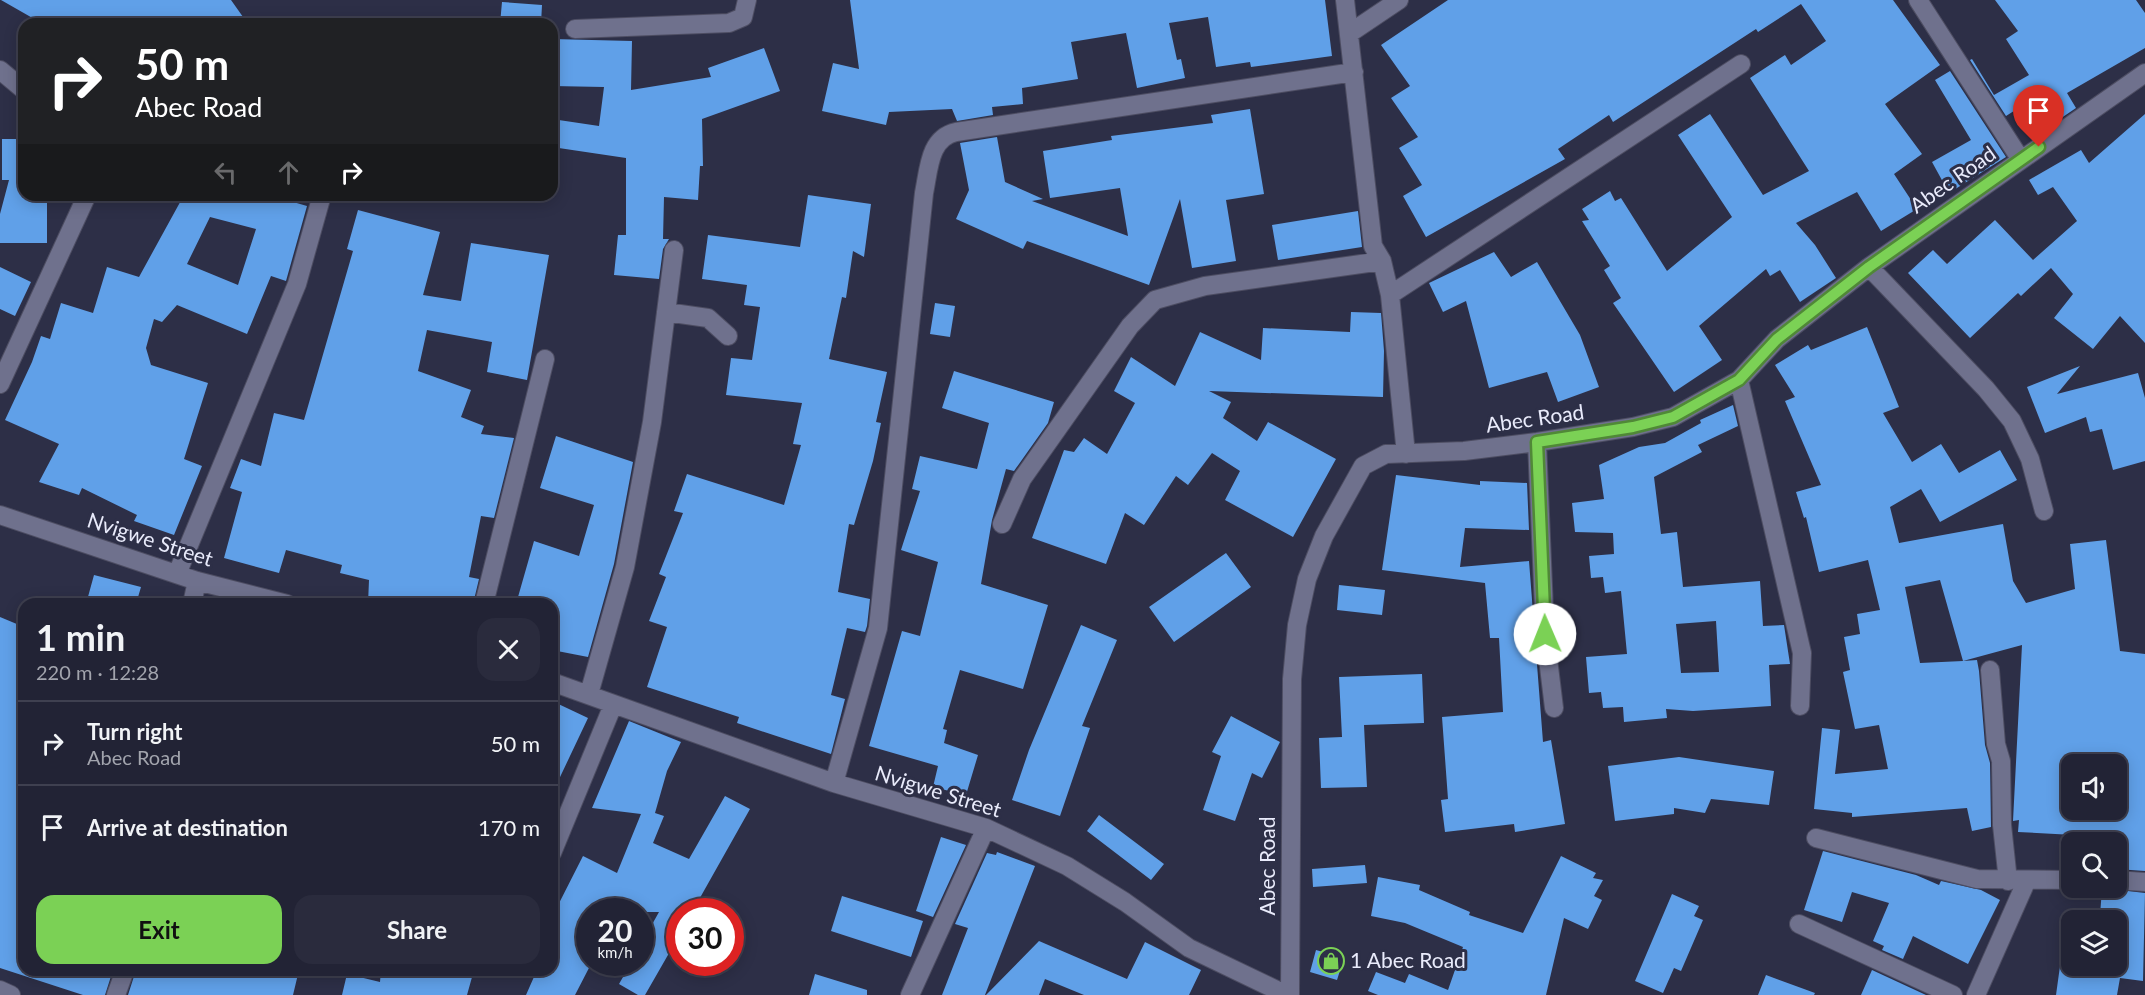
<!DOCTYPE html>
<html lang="en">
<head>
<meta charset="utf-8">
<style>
  :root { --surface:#222335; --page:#2a2b3d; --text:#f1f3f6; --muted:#a2a4ad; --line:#3f4050; --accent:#7bd155 }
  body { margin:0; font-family:Lato,sans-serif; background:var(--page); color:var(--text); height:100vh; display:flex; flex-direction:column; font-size:22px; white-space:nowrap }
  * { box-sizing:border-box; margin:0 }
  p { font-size:20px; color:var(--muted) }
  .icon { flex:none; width:33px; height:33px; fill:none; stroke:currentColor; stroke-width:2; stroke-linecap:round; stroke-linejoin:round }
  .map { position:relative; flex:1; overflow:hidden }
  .details { position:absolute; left:18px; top:598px; width:540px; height:378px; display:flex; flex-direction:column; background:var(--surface); border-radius:18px; box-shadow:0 3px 15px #0003,0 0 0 2px var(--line) }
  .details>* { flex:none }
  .top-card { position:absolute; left:18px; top:18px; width:540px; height:183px; border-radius:18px; box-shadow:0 3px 15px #0003,0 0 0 2px var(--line); background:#202124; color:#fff; overflow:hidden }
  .controls { position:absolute; left:2061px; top:754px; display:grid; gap:12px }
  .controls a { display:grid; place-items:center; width:66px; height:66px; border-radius:12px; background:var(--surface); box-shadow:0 3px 15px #0003,0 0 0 2px var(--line); font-size:30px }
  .speed { position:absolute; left:576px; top:898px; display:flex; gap:12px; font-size:30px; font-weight:700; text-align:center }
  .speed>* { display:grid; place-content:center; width:78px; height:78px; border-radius:50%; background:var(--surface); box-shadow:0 3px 15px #0003,0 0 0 2px var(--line); line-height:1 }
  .speed small { font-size:15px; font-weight:400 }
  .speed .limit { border:9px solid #d22; background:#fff; color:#111 }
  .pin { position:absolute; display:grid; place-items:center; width:51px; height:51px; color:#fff; margin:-62px -26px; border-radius:50% 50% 50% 0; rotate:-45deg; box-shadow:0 0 6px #0007 }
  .pin .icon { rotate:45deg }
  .me { position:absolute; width:66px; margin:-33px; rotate:359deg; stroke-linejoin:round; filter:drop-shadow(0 0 4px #0008) }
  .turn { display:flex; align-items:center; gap:21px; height:126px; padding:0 18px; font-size:27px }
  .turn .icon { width:78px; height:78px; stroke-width:2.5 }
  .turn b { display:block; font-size:42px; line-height:51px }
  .lanes { display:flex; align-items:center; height:57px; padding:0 18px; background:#0003; justify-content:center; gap:30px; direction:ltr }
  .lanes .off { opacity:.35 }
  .round { display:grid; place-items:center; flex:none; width:63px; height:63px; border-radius:18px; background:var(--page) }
  .head { display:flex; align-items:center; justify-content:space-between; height:102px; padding:0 18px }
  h1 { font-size:36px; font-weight:700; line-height:45px }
  .cta { display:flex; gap:12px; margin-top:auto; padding:12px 18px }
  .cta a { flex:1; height:69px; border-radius:18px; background:var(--accent); color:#111; font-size:24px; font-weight:700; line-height:69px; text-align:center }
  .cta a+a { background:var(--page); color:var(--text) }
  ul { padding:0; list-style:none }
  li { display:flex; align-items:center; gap:18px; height:84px; padding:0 18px; border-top:2px solid var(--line) }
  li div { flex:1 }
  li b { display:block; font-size:22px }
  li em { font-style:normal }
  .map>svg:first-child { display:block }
</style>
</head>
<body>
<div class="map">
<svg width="2145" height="995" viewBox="0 0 2145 995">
  <rect width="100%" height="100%" fill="#2d2f47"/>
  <!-- building -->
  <path fill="#60a0e8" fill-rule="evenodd" d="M1,0H231L248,24H43Z
    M850,0H1325L1332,56L1251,67L1250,62L1216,67L1208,17L1169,23L1177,60L1181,59L1185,78L1137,88L1126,33L1071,42L1078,79L1022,88L1023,104L992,107L993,115L957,121L952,109L889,112L886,125L822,111L833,63L859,69Z
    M1448,0H1893L1940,65L1885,104L1922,154L1894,174L1917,209L1881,231L1857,192L1796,223L1815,245L1836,278L1800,302L1780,270L1770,276L1766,269L1699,326L1722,360L1674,392L1613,303L1621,298L1604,270L1610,266L1582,221L1589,220L1582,209L1610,191L1615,201L1621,198L1667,271L1732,217L1678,135L1710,114L1763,195L1809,171L1750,78L1785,55L1791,65L1826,41L1801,4L1758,32L1756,29L1613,122L1609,115L1558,149L1565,159L1426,237L1403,196L1422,185L1399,148L1418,137L1391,98L1410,86L1381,45Z
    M1995,0H2136L2145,13V48L2067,93L2076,108L2051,125L2036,97L2006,116L1970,60L1972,59L1994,95L2029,75L2006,39L2018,31Z
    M502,2L542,5L541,24H500Z
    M552,39L632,41L631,90L711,77L708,68L764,48L780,91L702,119L703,166H700L698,200L664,197L663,239H669L663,249L659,279L614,275L618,235H626V158L552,147V119L599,126L604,87L552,86Z
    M1950,71L2006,157L1949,193L1932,162L1971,140L1935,80Z
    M1250,109L1264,194L1226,200L1236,261L1192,268L1180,199L1149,285L1027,241L1023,249L956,219L969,190L960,143L997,137L1005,182L1043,199L1032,201L1128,236L1120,188L1050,198L1043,151L1112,140L1111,136L1213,123L1211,115Z
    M2145,114V343L2120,316L2093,349L2054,318L2073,294L2051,268L2021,296L2018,293L1970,338L1908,273L1933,250L1947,264L1995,220L2033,260L2077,221L2053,187L2038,195L2029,180L2081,150L2089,163Z
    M2,139H24V198H47V243H0V214L9,180H2Z
    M184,195H269L307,206L286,281L271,276L247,334L177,305L162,322L154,319L146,348L151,365L208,383L184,459L202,466L174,535L134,521L137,515L82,488L79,495L39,482L59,444L5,420L32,362L41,336L50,339L61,303L93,313L107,267L139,277ZM210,217L256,229L238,285L187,264Z
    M808,195L871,204L864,257L853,251L846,298L842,297L829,359L887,372L876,422L881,423L873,461L854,525L849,524L838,592L870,599L867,626L865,632L847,628L831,695L845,699L831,754L737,723L739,717L647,687L667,627L649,621L666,577L659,574L683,513L674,511L687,474L784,505L801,445L793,444L802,403L726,395L731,358L752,360L760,307L744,305L747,285L702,279L708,235L800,247Z
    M358,210L440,232L423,295L461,301L471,243L549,255L527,380L487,372L492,342L427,330L418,371L471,390L461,417L484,426L481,434L514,438L494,518L481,516L469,577L479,579L473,604H368L369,580L340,573L342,565L286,550L279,573L224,558L242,492L230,488L241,459L261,466L274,413L304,420L353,251L347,249Z
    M1358,211L1362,247L1278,260L1272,225Z
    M1494,252L1511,277L1537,262L1580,335L1599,387L1558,402L1547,372L1489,388L1466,301L1443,312L1429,283Z
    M0,267L31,282L15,316L0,309Z
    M935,303L955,306L950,337L930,334Z
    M1351,312L1381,313L1384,351L1383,397L1209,391L1231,402L1223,418L1257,441L1268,422L1336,459L1293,537L1225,500L1240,471L1212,453L1188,485L1176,476L1144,525L1125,513L1106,564L1032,538L1064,450L1074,452L1084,438L1107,454L1135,403L1114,391L1131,357L1175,386L1200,332L1261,360L1263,328L1350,332Z
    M1867,327L1899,407L1883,413L1912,462L1941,444L1959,473L2000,450L2017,480L1940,522L1921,489L1890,507L1899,543L2003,524L2013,581L2026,603L2075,589L2070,544L2106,540L2120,651L2145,654V871L2116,869V843H2073L2074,835L2018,832L2019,820L2013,821L2022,645L1963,661L1977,660L1979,671L1985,745L1990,763L1991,827L1972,831L1967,808L1852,817V813L1814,809L1822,728L1840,730L1835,774L1888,769L1879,725L1855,729L1843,672L1850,670L1844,637L1860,634L1857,614L1880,610L1868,560L1819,572L1806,517L1804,518L1796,492L1821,485L1785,401L1795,397L1775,365L1808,345L1811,350ZM1940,580L1963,661L1920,663L1905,587ZM2068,765H2116V810H2066Z
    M2080,366L2057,394L2138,373L2145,398V461L2113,470L2102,429L2090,432L2086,417L2045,433L2027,387Z
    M954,371L1054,402L1048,423L1014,471L1006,469L992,520L981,584L1048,605L1023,689L960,670L943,729L947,730L944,743L978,755L966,795L933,787L938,766L869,746L902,631L920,636L938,562L901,550L920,491L912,489L920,456L977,469L989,423L942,408Z
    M1733,405L1738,426L1698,445L1702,452L1654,477L1661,534L1677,532L1683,587L1760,581L1763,626L1784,625L1790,664L1769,665L1771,706L1693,711L1666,709L1667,718L1624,722L1623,707L1603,708L1601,692L1589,693L1586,657L1627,654L1621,591L1605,593L1603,577L1591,578L1589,556L1614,554L1613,533L1575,532L1572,503L1604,499L1599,465L1639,447L1665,443L1701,423L1700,420ZM1716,621L1719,672L1681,673L1676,624Z
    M556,436L633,462L614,564L588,657L552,650V604H516L534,541L579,556L594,505L540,488Z
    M1396,475L1480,485V481L1527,483L1529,530L1465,528L1460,567L1529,561L1543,742L1551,740L1565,824L1515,832L1514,824L1445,832L1441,800L1448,799L1442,717L1503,712L1499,638H1490L1485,583L1382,570Z
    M1226,553L1251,587L1174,642L1149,607Z
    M94,575L141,587L136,604H86Z
    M1339,585L1385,590L1382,615L1337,610Z
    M0,617L24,627V970H113L105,995H83L0,968Z
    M1081,625L1117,640L1082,726L1090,728L1060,816L1012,800L1029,750Z
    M1422,674L1424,723L1364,725L1367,787L1321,788L1319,738L1342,737L1339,677Z
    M552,701L588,718L552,794Z
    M1231,716L1280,742L1262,778L1252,773L1235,821L1203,810L1221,756L1212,752Z
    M629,721L681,742L667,771L655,813L664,816L653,843L689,859L725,796L750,809L692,912H680V934L645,995H638L619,984L631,963H640V946L659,912H590V966L575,995H526L537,970H552V940L560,923L552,917L583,856L617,873L641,814L592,808Z
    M1679,757L1774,771L1769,805L1711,799L1705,813L1674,808V814L1615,821L1608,766Z
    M1099,815L1164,864L1151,880L1087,831Z
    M941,837L966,845L933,917L916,911Z
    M1823,851L1916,875L1939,885L1941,881L1981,890L2000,900L1968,964L1913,936L1903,959L1882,950L1884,946L1873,941L1889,903L1852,892L1842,922L1804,910Z
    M997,852L1035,866L985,995H942L968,928L955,924L987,853L996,855Z
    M1561,856L1596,873L1593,878L1603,880L1594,896L1602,900L1588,929L1564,918L1546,995H1378L1368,991L1376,972L1405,983L1409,974L1448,990L1463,947L1405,923L1371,916L1378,877L1420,885L1419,890L1470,912L1469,915L1523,933Z
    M1365,865L1367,883L1313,887L1312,869Z
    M2102,888L2145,893L2143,981L2120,978L2117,995H2056L2060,966H2116V917L2100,916Z
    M1672,894L1699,906L1694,916L1703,920L1681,971L1674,968L1663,993L1635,981Z
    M842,896L923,921L911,957L831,931Z
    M1039,941L1127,979L1145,942L1201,970L1189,995H1084L1045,979L1039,995H986Z
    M1316,950L1344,958L1337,980L1310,972Z
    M136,970H299L293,995H128Z
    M381,970H474L467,995H342L347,974L380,982Z
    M1872,970L1926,995H1861Z
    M815,974L867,990V995H809Z
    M1766,975L1815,993L1814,995H1758Z"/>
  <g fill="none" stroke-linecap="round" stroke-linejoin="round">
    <defs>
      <path id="minor" d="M1345,0L1373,246L1382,261L1390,295L1406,454
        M1918,0L2021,160
        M575,29L729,23L743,17L747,0
        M1350,33L1399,0
        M0,70L24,90
        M1869,267L1986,389L2012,421L2030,459L2044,511
        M1390,295L1741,64
        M666,312L708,318L728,336
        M1739,380L1802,653L1800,706
        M0,384L87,195
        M1537,442L1545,634L1554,708
        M0,515L197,581L287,604
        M1002,524L1022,479L1130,326L1155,300L1205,286L1382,261
        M177,574L297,284L322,195
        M192,604L197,581
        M484,604L545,359
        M1990,670L1996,744L2001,761L2002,825L2008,881
        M552,682L834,783L986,828L1067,866L1125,902L1189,948L1287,995
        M589,694L625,567L652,422L674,250
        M834,783L878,628L924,193C929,169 929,138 956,132L1354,72
        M1816,838L1977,879L2072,880
        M552,853L613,705
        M2116,880L2145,882
        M1799,924L1953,995
        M0,990L11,995
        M116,995L125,970
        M910,995L986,828
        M1290,995L1292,679L1297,625L1307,579L1324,536L1363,466L1386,454L1464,451L1537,442L1633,427L1673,417L1739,380L1777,339L1869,267L2145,73
        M1976,995L2026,882"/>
    </defs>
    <!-- minor casing -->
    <use href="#minor" stroke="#4d4d62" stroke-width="20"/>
    <!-- minor -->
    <use href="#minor" stroke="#6f718d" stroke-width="18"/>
  </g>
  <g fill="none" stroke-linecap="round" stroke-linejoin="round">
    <defs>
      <path id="route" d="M1545,634L1537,442L1633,427L1673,417L1739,380L1777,339L1869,267L2039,147"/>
    </defs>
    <!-- route casing -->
    <use href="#route" stroke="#508837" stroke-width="15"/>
    <!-- route -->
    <use href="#route" stroke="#7bd155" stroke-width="10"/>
  </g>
  <!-- icons -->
  <defs>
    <symbol id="shop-ring" viewBox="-11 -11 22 22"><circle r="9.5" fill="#2d2f47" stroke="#7bd155" stroke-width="1.5"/><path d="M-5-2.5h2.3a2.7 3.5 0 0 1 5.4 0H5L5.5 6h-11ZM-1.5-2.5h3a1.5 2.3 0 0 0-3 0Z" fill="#7bd155"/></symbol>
  </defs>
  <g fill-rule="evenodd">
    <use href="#shop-ring" x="1316" y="946" width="30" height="30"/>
  </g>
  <g text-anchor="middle" stroke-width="6" stroke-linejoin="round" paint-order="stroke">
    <!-- street labels -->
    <g font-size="21" fill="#e9ebfb" stroke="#2d2f47">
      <text transform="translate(1953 180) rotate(-35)" y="7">Abec Road</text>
      <text transform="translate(1535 419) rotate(-8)" y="7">Abec Road</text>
      <text transform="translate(150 540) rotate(18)" y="7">Nvigwe Street</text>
      <text transform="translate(938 792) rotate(17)" y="7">Nvigwe Street</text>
      <text transform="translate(1268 866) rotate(-90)" y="7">Abec Road</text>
    </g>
    <!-- poi labels -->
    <g font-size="21" fill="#e9ebfb" stroke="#2d2f47" text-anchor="start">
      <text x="1350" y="968">1 Abec Road</text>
    </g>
  </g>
</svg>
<div class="controls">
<a><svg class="icon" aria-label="sound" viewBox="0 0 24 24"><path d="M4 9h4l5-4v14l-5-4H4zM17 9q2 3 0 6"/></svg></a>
<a><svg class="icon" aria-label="search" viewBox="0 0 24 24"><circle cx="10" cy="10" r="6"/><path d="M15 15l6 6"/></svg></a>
<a><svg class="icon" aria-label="layers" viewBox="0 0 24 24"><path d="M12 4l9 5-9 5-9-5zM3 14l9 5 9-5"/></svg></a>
</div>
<div class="speed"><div>20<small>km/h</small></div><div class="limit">30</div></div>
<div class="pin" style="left:2039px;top:147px;background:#d93025"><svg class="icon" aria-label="arrive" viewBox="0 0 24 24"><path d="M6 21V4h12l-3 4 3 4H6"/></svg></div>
<svg class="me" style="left:1545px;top:634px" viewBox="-20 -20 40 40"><circle r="19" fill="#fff"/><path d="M0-13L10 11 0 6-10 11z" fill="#7bd155"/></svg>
<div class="top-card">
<div class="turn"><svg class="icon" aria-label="right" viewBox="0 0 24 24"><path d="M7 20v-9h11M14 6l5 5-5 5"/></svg><div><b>50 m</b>Abec Road</div></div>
<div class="lanes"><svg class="icon off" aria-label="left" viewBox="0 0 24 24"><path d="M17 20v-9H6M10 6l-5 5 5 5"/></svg><svg class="icon off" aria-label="ahead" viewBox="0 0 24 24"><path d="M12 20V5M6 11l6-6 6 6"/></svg><svg class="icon" aria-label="right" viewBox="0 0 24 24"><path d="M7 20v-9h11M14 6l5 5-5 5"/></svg></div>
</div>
<section class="details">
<div class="head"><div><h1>1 min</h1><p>220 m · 12:28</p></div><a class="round"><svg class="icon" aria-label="close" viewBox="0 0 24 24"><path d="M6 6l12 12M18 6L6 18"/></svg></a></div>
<ul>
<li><svg class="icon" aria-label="right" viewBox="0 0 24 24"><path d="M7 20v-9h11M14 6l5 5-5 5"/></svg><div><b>Turn right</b><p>Abec Road</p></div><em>50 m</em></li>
<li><svg class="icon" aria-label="arrive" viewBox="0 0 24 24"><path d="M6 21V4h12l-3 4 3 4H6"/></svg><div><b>Arrive at destination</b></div><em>170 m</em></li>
</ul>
<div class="cta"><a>Exit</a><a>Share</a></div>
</section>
</div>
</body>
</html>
